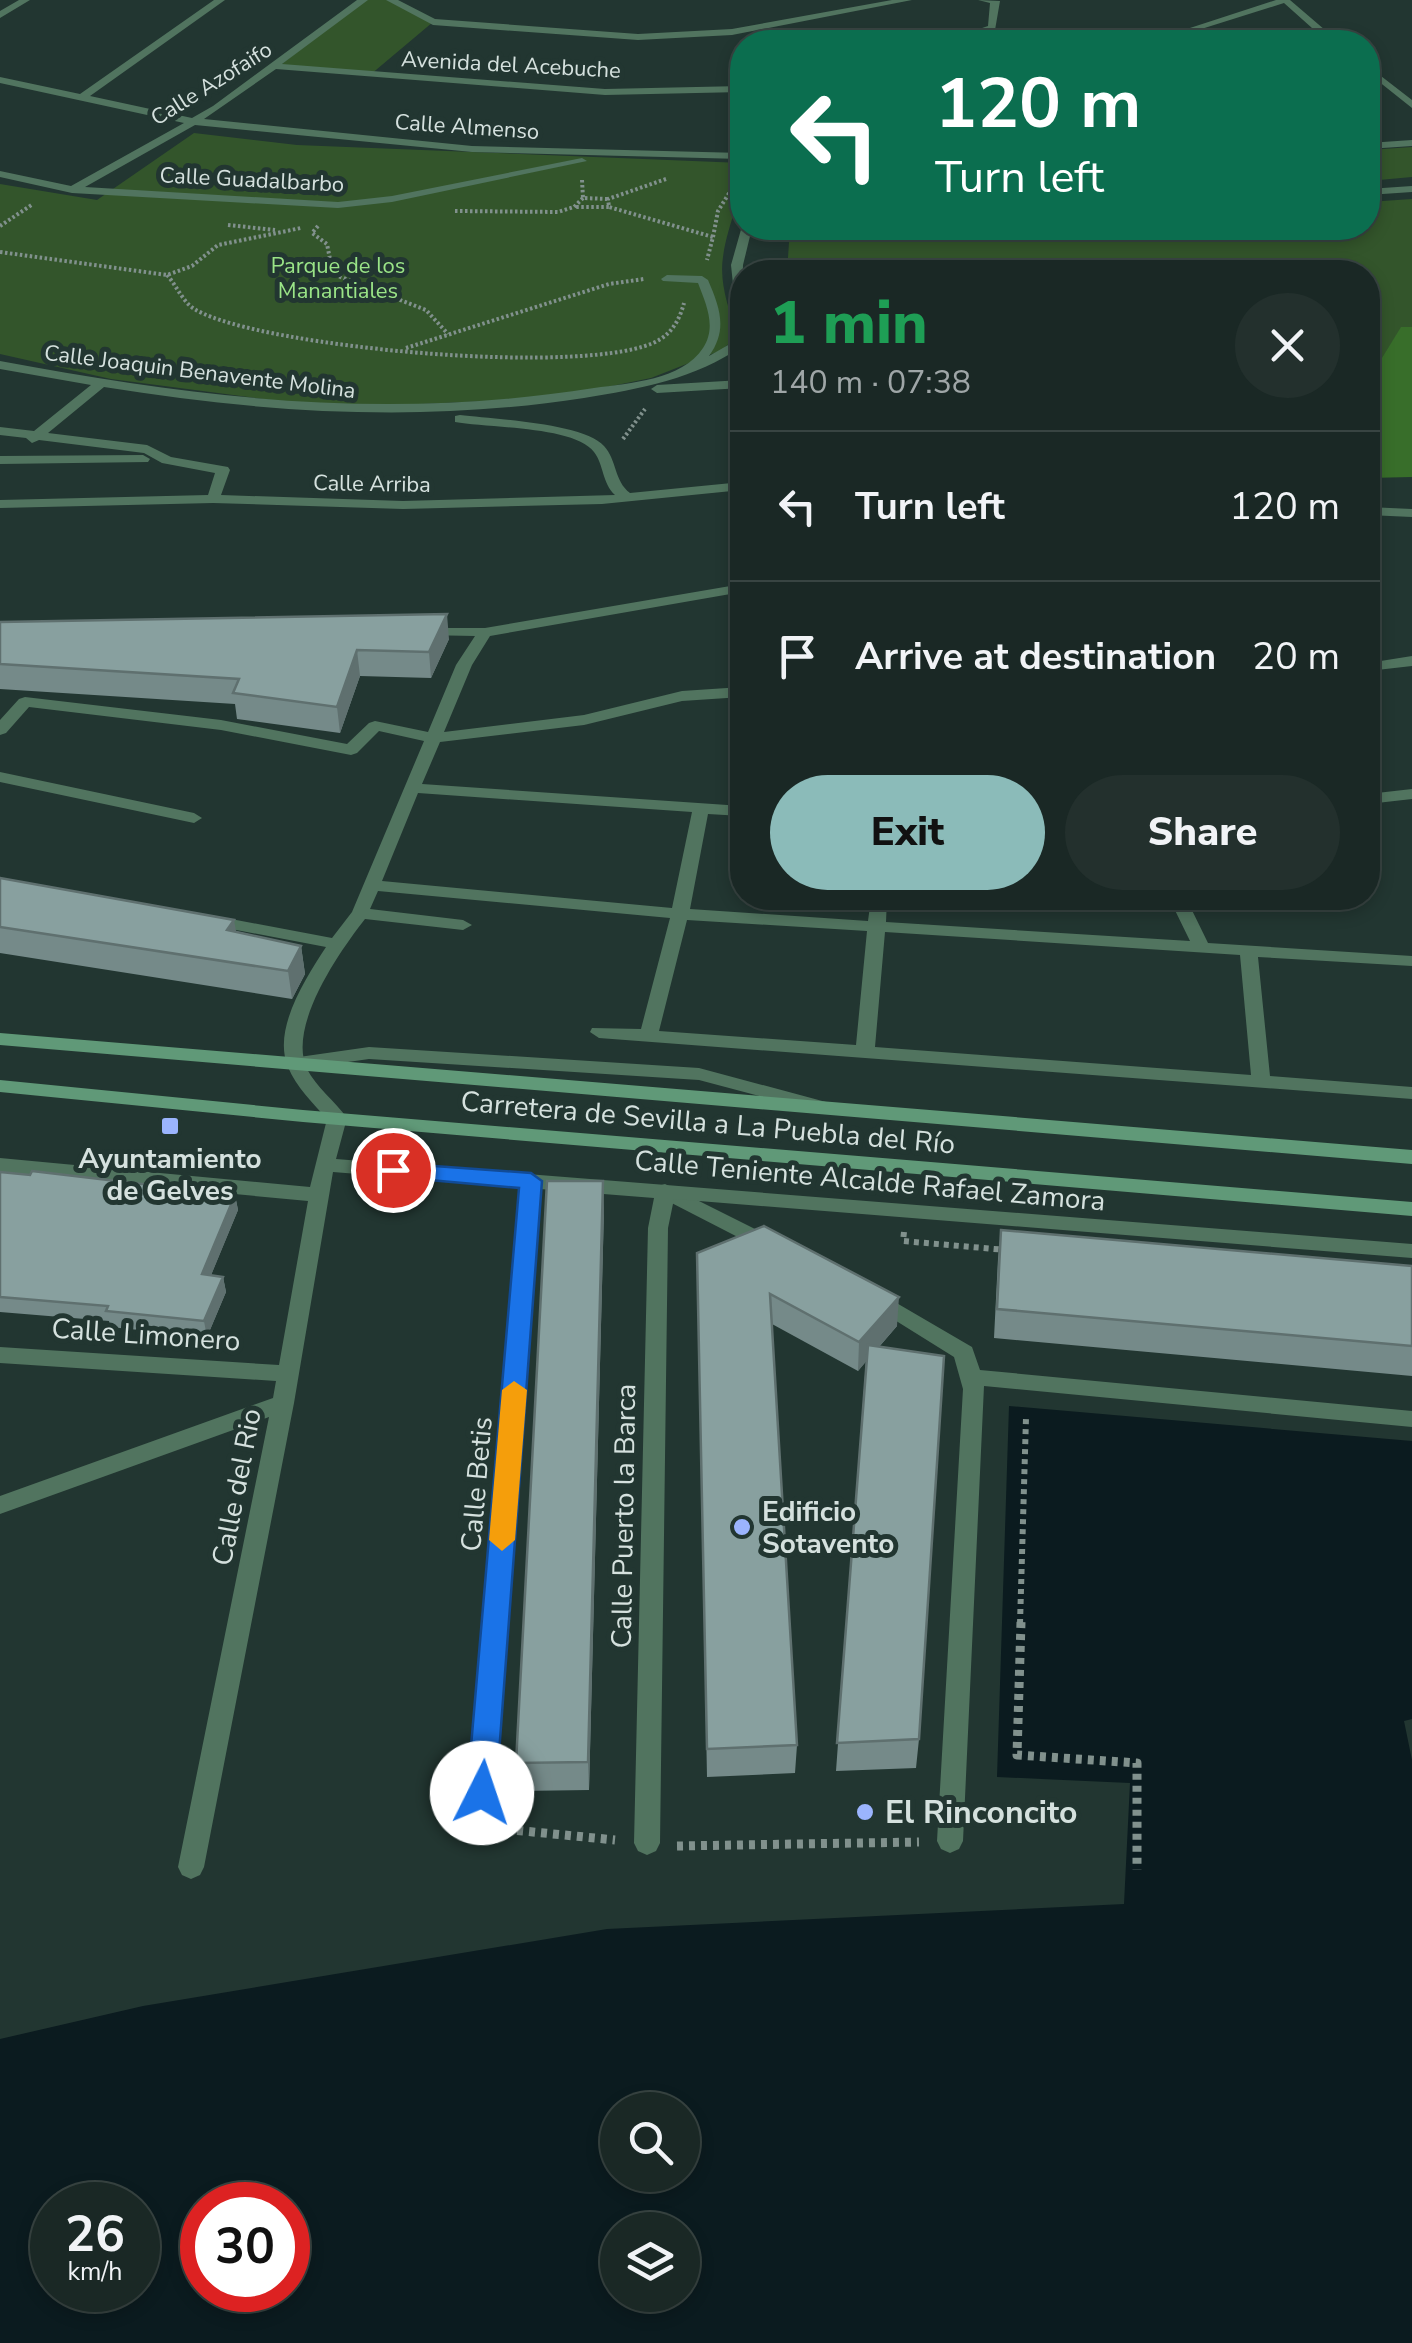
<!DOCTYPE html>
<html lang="en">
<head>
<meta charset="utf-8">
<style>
  :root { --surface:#1a2825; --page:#23302d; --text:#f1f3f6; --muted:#9fa6a7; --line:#384442; --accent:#8bbbb9 }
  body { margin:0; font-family:"Nunito Sans",sans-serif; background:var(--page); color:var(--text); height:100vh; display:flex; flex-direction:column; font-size:38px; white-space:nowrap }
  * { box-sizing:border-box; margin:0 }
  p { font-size:32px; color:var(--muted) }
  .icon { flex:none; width:55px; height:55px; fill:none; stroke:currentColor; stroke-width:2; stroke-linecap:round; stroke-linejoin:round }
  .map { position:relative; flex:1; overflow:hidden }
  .drawer { position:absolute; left:730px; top:260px; width:650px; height:650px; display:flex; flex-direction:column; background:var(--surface); border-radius:40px; box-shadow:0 5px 15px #0003,0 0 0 2px var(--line) }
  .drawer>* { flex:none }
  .guide { position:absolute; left:730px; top:30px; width:650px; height:210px; border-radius:40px; box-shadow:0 5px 15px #0003,0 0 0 2px var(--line); background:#0b6e4f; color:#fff; overflow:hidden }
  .fabs { position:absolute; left:600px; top:2092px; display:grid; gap:20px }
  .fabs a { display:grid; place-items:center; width:100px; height:100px; border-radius:50%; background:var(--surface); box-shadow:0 5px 15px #0003,0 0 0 2px var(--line); font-size:50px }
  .speed { position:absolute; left:30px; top:2182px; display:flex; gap:20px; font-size:50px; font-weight:700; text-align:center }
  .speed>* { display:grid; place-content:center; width:130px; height:130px; border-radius:50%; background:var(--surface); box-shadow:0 5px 15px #0003,0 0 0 2px var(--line); line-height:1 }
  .speed small { font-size:25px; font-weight:400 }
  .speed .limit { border:15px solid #d22; background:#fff; color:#111 }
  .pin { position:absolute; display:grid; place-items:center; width:85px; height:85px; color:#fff; margin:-42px; border:5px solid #fff; border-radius:50%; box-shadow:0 2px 10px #0007 }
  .me { position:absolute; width:110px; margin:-55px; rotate:4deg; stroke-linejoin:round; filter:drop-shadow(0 0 8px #0008) }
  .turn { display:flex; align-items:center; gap:35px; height:210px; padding:0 40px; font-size:45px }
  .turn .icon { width:130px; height:130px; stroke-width:2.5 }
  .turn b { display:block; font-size:70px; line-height:85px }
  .round { display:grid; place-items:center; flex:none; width:105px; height:105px; border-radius:52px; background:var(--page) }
  .headline { display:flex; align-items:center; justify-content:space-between; height:170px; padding:0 40px }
  h1 { font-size:60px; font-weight:800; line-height:75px; color:#1e9e55 }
  .action { display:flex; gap:20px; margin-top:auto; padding:20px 40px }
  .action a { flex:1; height:115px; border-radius:60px; background:var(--accent); color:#111; font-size:40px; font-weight:800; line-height:115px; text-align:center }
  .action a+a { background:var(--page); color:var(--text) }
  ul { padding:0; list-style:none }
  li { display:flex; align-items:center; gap:30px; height:150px; padding:0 40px; border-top:2px solid var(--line) }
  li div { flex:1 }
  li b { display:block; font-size:38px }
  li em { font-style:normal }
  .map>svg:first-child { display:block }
</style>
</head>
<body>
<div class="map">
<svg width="1412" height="2343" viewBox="0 0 1412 2343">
  <rect width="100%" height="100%" fill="#223631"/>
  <!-- green -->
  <path fill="#33552b" d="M363,0H391L433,22L370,75L278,67Z
    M194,133L297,145L742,163C742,203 728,221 723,257C719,283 729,311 738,335L722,350L651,378L553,398L331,408L111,379L0,354V184L97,200Z
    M1412,147V177L1368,181V150Z
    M1412,199V327L1401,328L1375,369L1368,371V272H787L790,228H1368V202Z"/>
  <!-- forest -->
  <path fill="#386e2a" d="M1401,327H1412V477L1368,478V371L1375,369Z"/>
  <!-- water -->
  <path fill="#0b1b1f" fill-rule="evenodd" d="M1009,1406L1412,1441V1719L1404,1721L1412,1760V2343H0V2039L143,2006L607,1929L1124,1904L1130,1783L997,1777ZM618,2110H682V2175H618ZM52,2205H138V2290H52ZM202,2205H288V2290H202ZM618,2230H682V2295H618Z"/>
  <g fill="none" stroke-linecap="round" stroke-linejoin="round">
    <!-- path-far2 -->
    <path stroke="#81918d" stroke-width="4" stroke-dasharray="2.5 2.5" stroke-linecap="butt" d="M666,179L608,199L609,207L713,237L707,260
      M582,180L583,198L608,199
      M583,198L574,207H609
      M455,211L558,212L574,207
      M228,225L275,230
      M0,226L33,204
      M318,226L312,233L327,244L333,274L426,310L448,334
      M713,237L718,211L738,179
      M0,252L167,275L192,266L218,245L301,228
      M167,275C177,286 183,303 196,310C263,348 594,378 659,340C673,332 680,318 684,303
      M406,348L609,284L644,279
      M623,439L645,409"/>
    <!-- path-far1 -->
    <path stroke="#81918d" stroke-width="6" stroke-dasharray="5 5" stroke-linecap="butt" d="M904,1232L903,1241L1006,1250
      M1020,1624L1026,1418"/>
    <!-- path -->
    <path stroke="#81918d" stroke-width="9" stroke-dasharray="6 6" stroke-linecap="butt" d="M1021,1622L1017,1755L1137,1763V1870
      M500,1815L513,1830L615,1840
      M677,1846L919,1842"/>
    <!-- lane -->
    <path fill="#51745f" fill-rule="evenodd" d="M369,1047L699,1068L826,1102L829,1106L819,1112L699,1080L369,1059L299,1069L290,1063L299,1057Z
      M665,1184L777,1240L780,1245L770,1252L763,1250L658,1196L655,1191L658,1186Z
      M876,1291L972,1347L980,1370L1412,1411V1427L984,1386L963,1841L959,1849L950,1853L941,1849L937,1841L963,1389L954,1357L869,1304L865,1299L869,1294Z"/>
    <!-- street -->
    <path fill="#51745f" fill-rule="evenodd" d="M19,0H30L0,18V11Z
      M214,0H225L90,96L192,118L213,106L357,0H368L282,64L605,89L742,86V92L605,95L276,69L204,119L472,146L742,153V159L472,152L195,125L85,187L338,202L392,196L582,158L587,161L392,202L338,208L72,193L0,177V171L71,186L184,123L0,83V77L80,94Z
      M386,0H398L435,19L638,34L732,29L892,0H912L732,35L638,40L433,25Z
      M978,0L1000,1L995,30L953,42H941L988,26L990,3Z
      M1276,0H1290L1339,42H1329L1317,32L1288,42H1276L1312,28L1284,3L1160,42H1147Z
      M1368,66L1412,100V108L1368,73Z
      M1412,140V146L1368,149V143Z
      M1412,186V192L1368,195V189Z
      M742,226L752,228L743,265L742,317L736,313L731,265Z
      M667,275L702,276L708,280C720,308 728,330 709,356L742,337V346C696,379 639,389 584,398C423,423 264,413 104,387L48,433L147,445L171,457L228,467L230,470L221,495L403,501L615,495C602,483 604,465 594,452C575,426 487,428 455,422V416L460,415C492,419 584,423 604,446C617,460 614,481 630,493L742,482V490L602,504L403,509L213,503L0,508V500L208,495L215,473L162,463L144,453L39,440L32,443L26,438L0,435V427L34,431L91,385L0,369V361C206,399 385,421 594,388C630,383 682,380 703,348C717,327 706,304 698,283L663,281L661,279Z
      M742,380V388L657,393L651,389L657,385Z
      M143,455L150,459L148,462L0,464V456Z
      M1368,507L1412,509V517L1368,515Z
      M742,584V592L490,636L472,665L444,732L584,715L682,691L742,687V697L682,701L584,725L440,742L422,784L742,806V816L708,814L690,909L868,921L871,898H887L886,922L1190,941L1169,898H1186L1208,943L1412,956V966L1258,957L1270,1076L1412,1087V1099L599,1038L590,1032L592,1028L641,1029L670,918L378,891L370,909L463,920L472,925L463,930L365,919C340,951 287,1026 307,1069C316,1087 335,1101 347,1118L336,1159L1412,1244V1258L674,1199L668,1228L660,1843L656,1851L647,1855L638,1851L634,1843L648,1228L654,1198L540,1189L495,1793L491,1801L482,1804L473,1801L469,1793L520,1187L333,1172L294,1403L204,1867L200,1875L191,1879L182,1875L178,1867L269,1417L0,1514V1496L273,1398L276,1381L0,1363V1347L279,1365L308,1201L0,1172V1158L310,1187L327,1119C313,1103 296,1087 288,1067C272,1029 306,978 326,947L210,925L201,920L210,915L332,938L352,912L424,741L379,731L357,753L351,755L221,730L29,707L6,733L0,735V720L19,699L25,697L221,720L347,744L369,723L375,721L428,732L456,665L475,636L422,635L415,631L417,628H485ZM418,793L692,812L672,908L382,881ZM687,920L867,931L856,1045L659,1031ZM885,932L1240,955L1251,1075L875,1047Z
      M1412,656V666L1368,671V663Z
      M0,772L194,813L202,818L194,823L0,782Z
      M1412,789V799L1368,804V794Z"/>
    <!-- secondary -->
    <path fill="#609978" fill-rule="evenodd" d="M0,1033L1412,1150V1164L0,1045Z
      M0,1080L303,1110L1412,1202V1216L303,1122L0,1092Z"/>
  </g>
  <!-- wall -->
  <path fill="#758a89" d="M0,622L449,639L431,678L360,676L340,733L237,719L235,704L0,689Z
    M0,878L301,946L305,974L292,999L0,953Z
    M0,1172L235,1195L238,1210L211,1275L223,1277L226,1292L207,1337L110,1327L109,1321L0,1312Z
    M604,1209L589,1790L519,1791L516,1763Z
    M1001,1230L1412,1266V1376L994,1338L998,1259Z
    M697,1253L897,1326L879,1347L919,1739L916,1768L836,1771L866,1361L858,1371L772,1324L797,1745L795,1773L707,1777Z"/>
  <!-- shaded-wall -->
  <path fill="#5f706f" d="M447,614L449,639L431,678L429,652Z
    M357,650L360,676L340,733L337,707Z
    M234,920L239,947L227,930Z
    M301,946L305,974L292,999L288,971Z
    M603,1181L604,1209L589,1790L588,1762Z
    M235,1195L238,1210L205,1290L202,1274Z
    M223,1277L226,1292L207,1337L204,1321Z
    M899,1297L897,1326L858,1371L859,1342Z"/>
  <!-- building -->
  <path fill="#88a09f" stroke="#5f706f" stroke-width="2.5" d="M447,614L429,652L357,650L337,707L233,693L239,679L0,664V622Z
    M0,878L234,920L227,930L301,946L288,971L0,927Z
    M32,1171L235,1195L202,1274L223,1277L204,1321L106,1311L108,1306L0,1297V1172L30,1175Z
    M547,1181H603L588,1762L516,1763Z
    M764,1226L899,1297L859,1342L770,1294L797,1745L707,1749L697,1253Z
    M1001,1230L1412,1266V1346L997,1309Z
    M868,1345L944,1356L919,1739L837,1743Z"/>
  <!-- route -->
  <path fill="#1a73e8" stroke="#114b97" stroke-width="2.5" d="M393,1163L531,1173L542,1181L496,1793L492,1802L482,1806L471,1802L467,1793L519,1188L385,1176L382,1170Z"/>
  <!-- slow -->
  <path fill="#f59e0b" d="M514,1381L527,1390L515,1540L502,1551L489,1540L502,1390Z"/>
  <!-- markers -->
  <g fill="#9bb4fd" stroke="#223631" stroke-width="4">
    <rect x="160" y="1116" width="20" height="20" rx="5"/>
    <circle cx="742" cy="1527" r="10"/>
    <circle cx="865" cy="1812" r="10"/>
  </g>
  <g text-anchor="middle" stroke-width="10" stroke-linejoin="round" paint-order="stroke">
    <!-- far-street labels -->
    <g font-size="22" fill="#d5e1de" stroke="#223631">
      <text transform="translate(511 64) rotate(3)" y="8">Avenida del Acebuche</text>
      <text transform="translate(211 83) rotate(-32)" y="8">Calle Azofaifo</text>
      <text transform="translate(467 126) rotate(4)" y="8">Calle Almenso</text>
      <text transform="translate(252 179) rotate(3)" y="8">Calle Guadalbarbo</text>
      <text transform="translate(200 371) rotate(7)" y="8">Calle Joaquin Benavente Molina</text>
      <text transform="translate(372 483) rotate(1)" y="8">Calle Arriba</text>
    </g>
    <!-- far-park labels -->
    <g font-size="22" fill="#9ae487" stroke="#223631">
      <text x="338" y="273">Parque de los<tspan x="338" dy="25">Manantiales</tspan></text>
    </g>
    <!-- street labels -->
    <g font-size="28" fill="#d5e1de" stroke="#223631">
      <text transform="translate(708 1122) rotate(5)" y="10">Carretera de Sevilla a La Puebla del Río</text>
      <text transform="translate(870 1180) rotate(5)" y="10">Calle Teniente Alcalde Rafael Zamora</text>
      <text transform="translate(146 1334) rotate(4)" y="10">Calle Limonero</text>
      <text transform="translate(476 1484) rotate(-85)" y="10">Calle Betis</text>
      <text transform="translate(236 1487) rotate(-79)" y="10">Calle del Rio</text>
      <text transform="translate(623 1516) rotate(-89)" y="10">Calle Puerto la Barca</text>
    </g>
    <!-- poi labels -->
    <g font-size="28" font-weight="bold" fill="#d5e1de" stroke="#223631">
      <text x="170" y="1168">Ayuntamiento<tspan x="170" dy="32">de Gelves</tspan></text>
      <text x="762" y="1521" text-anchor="start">Edificio<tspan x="762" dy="32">Sotavento</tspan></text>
    </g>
    <!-- near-poi labels -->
    <g font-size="32" font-weight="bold" fill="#d5e1de" stroke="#223631" text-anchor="start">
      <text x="885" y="1823">El Rinconcito</text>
    </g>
  </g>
</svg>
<div class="fabs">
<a><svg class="icon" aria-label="search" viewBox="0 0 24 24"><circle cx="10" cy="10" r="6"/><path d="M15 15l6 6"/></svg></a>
<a><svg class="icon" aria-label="layers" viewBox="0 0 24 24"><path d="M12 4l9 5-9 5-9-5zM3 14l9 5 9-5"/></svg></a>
</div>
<div class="speed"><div>26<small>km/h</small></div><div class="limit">30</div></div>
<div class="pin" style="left:393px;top:1170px;background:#d93025"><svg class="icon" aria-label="arrive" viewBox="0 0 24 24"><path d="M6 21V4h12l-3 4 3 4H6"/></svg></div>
<svg class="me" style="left:482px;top:1793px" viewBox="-20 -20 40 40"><circle r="19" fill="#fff"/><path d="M0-13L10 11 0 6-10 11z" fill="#1a73e8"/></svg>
<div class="guide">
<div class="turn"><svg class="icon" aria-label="left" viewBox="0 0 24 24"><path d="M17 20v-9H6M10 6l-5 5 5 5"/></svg><div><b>120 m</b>Turn left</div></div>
</div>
<section class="drawer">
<div class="headline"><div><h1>1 min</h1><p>140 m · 07:38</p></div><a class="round"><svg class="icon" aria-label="close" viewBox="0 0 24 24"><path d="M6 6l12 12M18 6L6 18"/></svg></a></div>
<ul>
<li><svg class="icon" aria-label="left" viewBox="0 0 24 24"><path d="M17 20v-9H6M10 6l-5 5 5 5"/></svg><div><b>Turn left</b></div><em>120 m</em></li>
<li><svg class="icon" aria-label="arrive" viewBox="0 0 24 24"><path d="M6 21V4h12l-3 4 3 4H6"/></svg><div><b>Arrive at destination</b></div><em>20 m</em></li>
</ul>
<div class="action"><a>Exit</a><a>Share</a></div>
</section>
</div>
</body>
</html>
